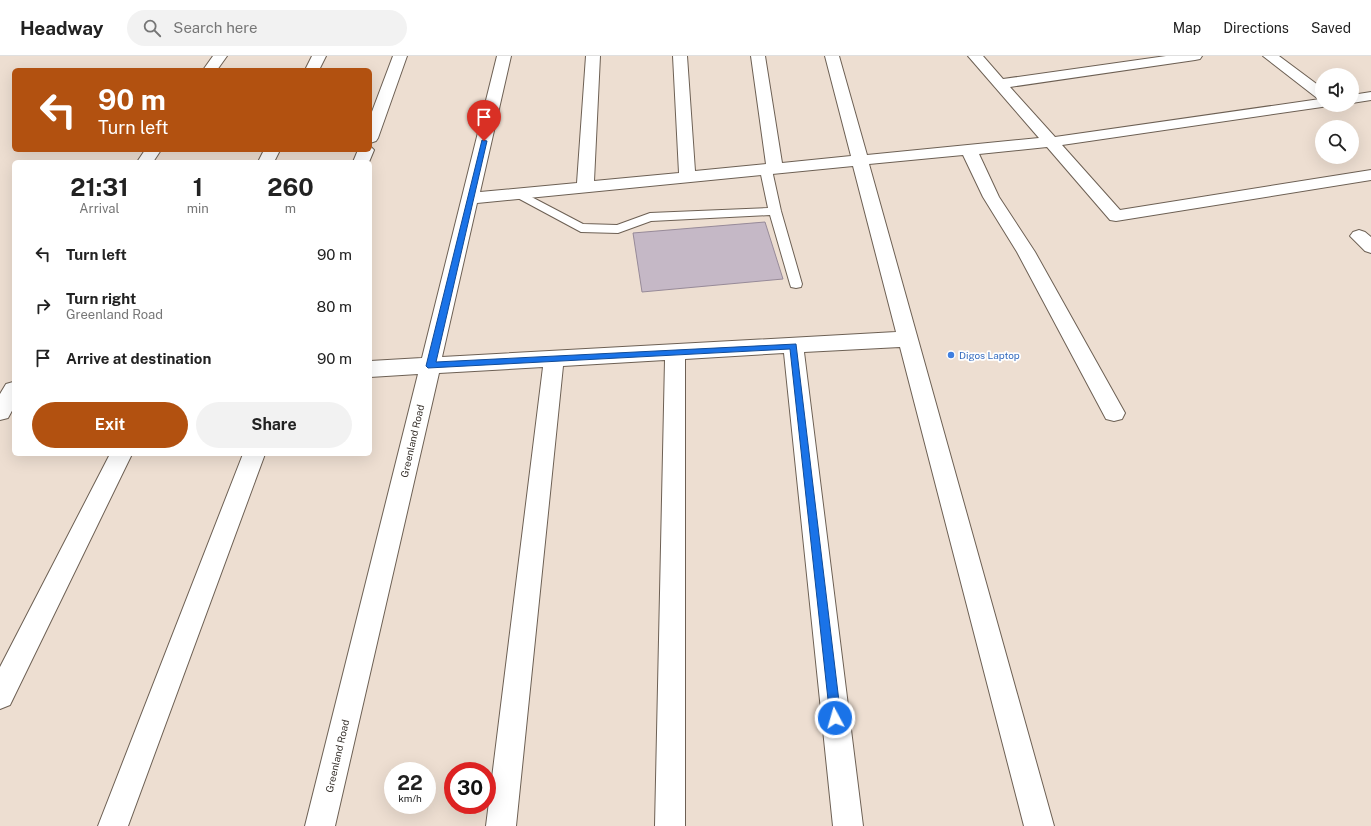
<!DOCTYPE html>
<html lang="en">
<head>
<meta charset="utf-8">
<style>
  :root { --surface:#fff; --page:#f2f2f2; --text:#222; --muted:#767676; --line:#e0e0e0; --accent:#b25110 }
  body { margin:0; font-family:"Public Sans",sans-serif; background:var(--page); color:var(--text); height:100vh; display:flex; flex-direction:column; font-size:15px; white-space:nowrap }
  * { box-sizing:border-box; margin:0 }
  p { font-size:13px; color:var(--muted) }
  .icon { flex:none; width:22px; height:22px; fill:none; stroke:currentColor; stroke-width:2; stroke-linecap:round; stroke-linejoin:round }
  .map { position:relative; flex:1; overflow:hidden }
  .details { position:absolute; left:12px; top:104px; width:360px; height:296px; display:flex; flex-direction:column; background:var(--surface); border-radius:6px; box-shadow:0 4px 16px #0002 }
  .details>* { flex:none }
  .banner { position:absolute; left:12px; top:12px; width:360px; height:84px; border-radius:6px; box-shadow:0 4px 16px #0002; background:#b25110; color:#fff; overflow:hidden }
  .fabs { position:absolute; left:1315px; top:12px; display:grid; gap:8px }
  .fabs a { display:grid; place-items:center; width:44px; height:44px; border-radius:50%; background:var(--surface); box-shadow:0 4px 16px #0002; font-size:20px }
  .speed { position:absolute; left:384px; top:706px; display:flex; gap:8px; font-size:20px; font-weight:700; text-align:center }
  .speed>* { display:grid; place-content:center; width:52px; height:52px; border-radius:50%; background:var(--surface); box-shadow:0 4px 16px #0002; line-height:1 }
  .speed small { font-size:10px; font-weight:400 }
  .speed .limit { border:6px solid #d22; background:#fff; color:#111 }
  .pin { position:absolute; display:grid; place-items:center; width:34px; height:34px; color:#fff; margin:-41px -17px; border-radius:50% 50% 50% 0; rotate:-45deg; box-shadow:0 0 4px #0007 }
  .pin .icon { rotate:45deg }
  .me { position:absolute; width:44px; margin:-22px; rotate:354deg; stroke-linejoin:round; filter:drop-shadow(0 0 3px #0008) }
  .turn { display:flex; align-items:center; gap:14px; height:84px; padding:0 20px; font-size:18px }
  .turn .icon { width:52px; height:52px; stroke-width:2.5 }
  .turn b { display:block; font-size:28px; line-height:34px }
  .eta { display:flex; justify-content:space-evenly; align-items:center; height:68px; text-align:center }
  .eta b { font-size:24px; font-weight:700; line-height:28px }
  .primary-button { display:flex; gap:8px; margin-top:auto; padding:8px 20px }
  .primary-button a { flex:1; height:46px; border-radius:24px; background:var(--accent); color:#fff; font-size:16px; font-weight:700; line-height:46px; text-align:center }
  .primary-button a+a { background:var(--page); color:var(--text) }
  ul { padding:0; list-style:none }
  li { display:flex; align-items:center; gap:12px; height:52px; padding:0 20px }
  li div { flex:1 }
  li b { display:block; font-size:15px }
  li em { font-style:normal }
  header { display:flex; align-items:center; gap:24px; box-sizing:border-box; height:56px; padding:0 20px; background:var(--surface); border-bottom:1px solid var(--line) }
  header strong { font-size:19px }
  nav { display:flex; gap:22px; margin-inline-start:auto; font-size:14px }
  .search { width:280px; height:36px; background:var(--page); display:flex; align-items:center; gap:10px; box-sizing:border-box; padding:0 14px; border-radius:22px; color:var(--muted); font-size:15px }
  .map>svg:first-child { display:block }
</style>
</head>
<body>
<header>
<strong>Headway</strong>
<div class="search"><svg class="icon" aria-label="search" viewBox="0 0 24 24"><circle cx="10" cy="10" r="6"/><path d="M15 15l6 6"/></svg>Search here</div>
<nav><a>Map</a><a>Directions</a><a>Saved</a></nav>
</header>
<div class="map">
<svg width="1371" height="770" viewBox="0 0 1371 770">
  <rect width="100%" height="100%" fill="#edded1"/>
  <!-- building -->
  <path fill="#c5b8c6" stroke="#978a98" d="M765,166L783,223L642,236L633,177Z"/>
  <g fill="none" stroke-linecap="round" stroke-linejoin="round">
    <defs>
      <path id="lane" d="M766,111L772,114L781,155L802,228L801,231L796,232L791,231L790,228L770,159L651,165L618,177L581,176L514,140L512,138L514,136H522L583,168L617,169L650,157L768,152L760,114Z"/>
      <path id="street" d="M213,0H227L217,14H203Z
        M312,0H326L319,14H305Z
        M393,0H407L378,82L376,85L370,87V61Z
        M497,0H511L480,136L577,127L586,0H600L594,125L679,117L673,0H687L695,115L766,108L751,0H765L782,107L851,100L825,0H839L867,99L1039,82L968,0H983L1003,23L1166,0H1202L1200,3L1195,4L1010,31L1055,81L1320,43L1317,42L1263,0H1279L1322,32V49H1328L1322,51L1062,89L1120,154L1371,114V124L1116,165L1110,164L1047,91L979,98L999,141L1035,196L1125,357L1122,363L1114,365L1106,363L1017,196L983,141L963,99L869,108L1054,770H1024L900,291L804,296L863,770H833L784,297L685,303V770H655L665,304L563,310L516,770H486L543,311L439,317L335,770H305L418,318L370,321V305L422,302ZM853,110L896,276L442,301L477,147Z
        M1371,36V44L1352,47V39Z
        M370,90L374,94L369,106H353L358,94H370Z
        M145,94H161L153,106H137Z
        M264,94H280L274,106H258Z
        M1359,174L1365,176L1371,181V197L1365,195L1350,180L1353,176Z
        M13,326L14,351L8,362L0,364V338L6,328Z
        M110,398H132L10,649L0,653V611Z
        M243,398H265L128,770H98Z"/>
    </defs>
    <!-- lane casing -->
    <use href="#lane" stroke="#6d6054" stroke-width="2"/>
    <!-- street casing -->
    <use href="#street" stroke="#6d6054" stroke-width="2"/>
    <!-- lane -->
    <use href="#lane" fill="#fff" fill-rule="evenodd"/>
    <!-- street -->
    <use href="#street" fill="#fff" fill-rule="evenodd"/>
  </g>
  <!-- route -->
  <path fill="#1a73e8" stroke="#114b97" d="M482,84L487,85L436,306L796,288L841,662L839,666L835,667L831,666L830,662L790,293L428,312L426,310Z"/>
  <!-- markers -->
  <circle fill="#3f7fe0" stroke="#fff" stroke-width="1.5" cx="951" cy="299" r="4"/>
  <g text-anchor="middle" stroke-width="3.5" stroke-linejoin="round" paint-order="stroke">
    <!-- shop labels -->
    <g font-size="10" fill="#366cbe" stroke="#fff" text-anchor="start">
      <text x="959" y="303">Digos Laptop</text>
    </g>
    <!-- street labels -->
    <g font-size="10" fill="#38322d" stroke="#fff">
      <text transform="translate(412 385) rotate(-77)" y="4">Greenland Road</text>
      <text transform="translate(337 700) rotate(-77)" y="4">Greenland Road</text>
    </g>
  </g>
</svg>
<div class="fabs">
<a><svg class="icon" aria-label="sound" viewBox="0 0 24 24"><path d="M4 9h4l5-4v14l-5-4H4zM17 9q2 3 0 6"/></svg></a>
<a><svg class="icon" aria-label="search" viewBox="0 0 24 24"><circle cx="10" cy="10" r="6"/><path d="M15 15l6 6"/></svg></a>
</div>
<div class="speed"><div>22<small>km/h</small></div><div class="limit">30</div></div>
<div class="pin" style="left:484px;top:85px;background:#d93025"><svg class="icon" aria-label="arrive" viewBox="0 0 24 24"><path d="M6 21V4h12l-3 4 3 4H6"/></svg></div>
<svg class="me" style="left:835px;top:662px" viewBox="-20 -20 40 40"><circle r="17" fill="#1a73e8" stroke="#fff" stroke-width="3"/><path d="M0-11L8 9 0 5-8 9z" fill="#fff"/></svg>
<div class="banner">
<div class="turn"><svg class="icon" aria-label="left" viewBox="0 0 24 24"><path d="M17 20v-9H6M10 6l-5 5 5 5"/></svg><div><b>90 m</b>Turn left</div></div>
</div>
<section class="details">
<div class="eta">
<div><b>21:31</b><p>Arrival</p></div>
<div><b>1</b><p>min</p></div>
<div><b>260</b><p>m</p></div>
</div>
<ul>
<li><svg class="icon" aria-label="left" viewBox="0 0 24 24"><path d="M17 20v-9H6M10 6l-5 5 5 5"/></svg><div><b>Turn left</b></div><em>90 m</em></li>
<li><svg class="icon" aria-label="right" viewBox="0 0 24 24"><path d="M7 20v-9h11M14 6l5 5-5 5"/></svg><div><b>Turn right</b><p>Greenland Road</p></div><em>80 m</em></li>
<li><svg class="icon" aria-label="arrive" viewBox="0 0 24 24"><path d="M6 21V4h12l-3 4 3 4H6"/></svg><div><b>Arrive at destination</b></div><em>90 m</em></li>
</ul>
<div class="primary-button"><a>Exit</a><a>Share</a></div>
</section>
</div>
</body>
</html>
